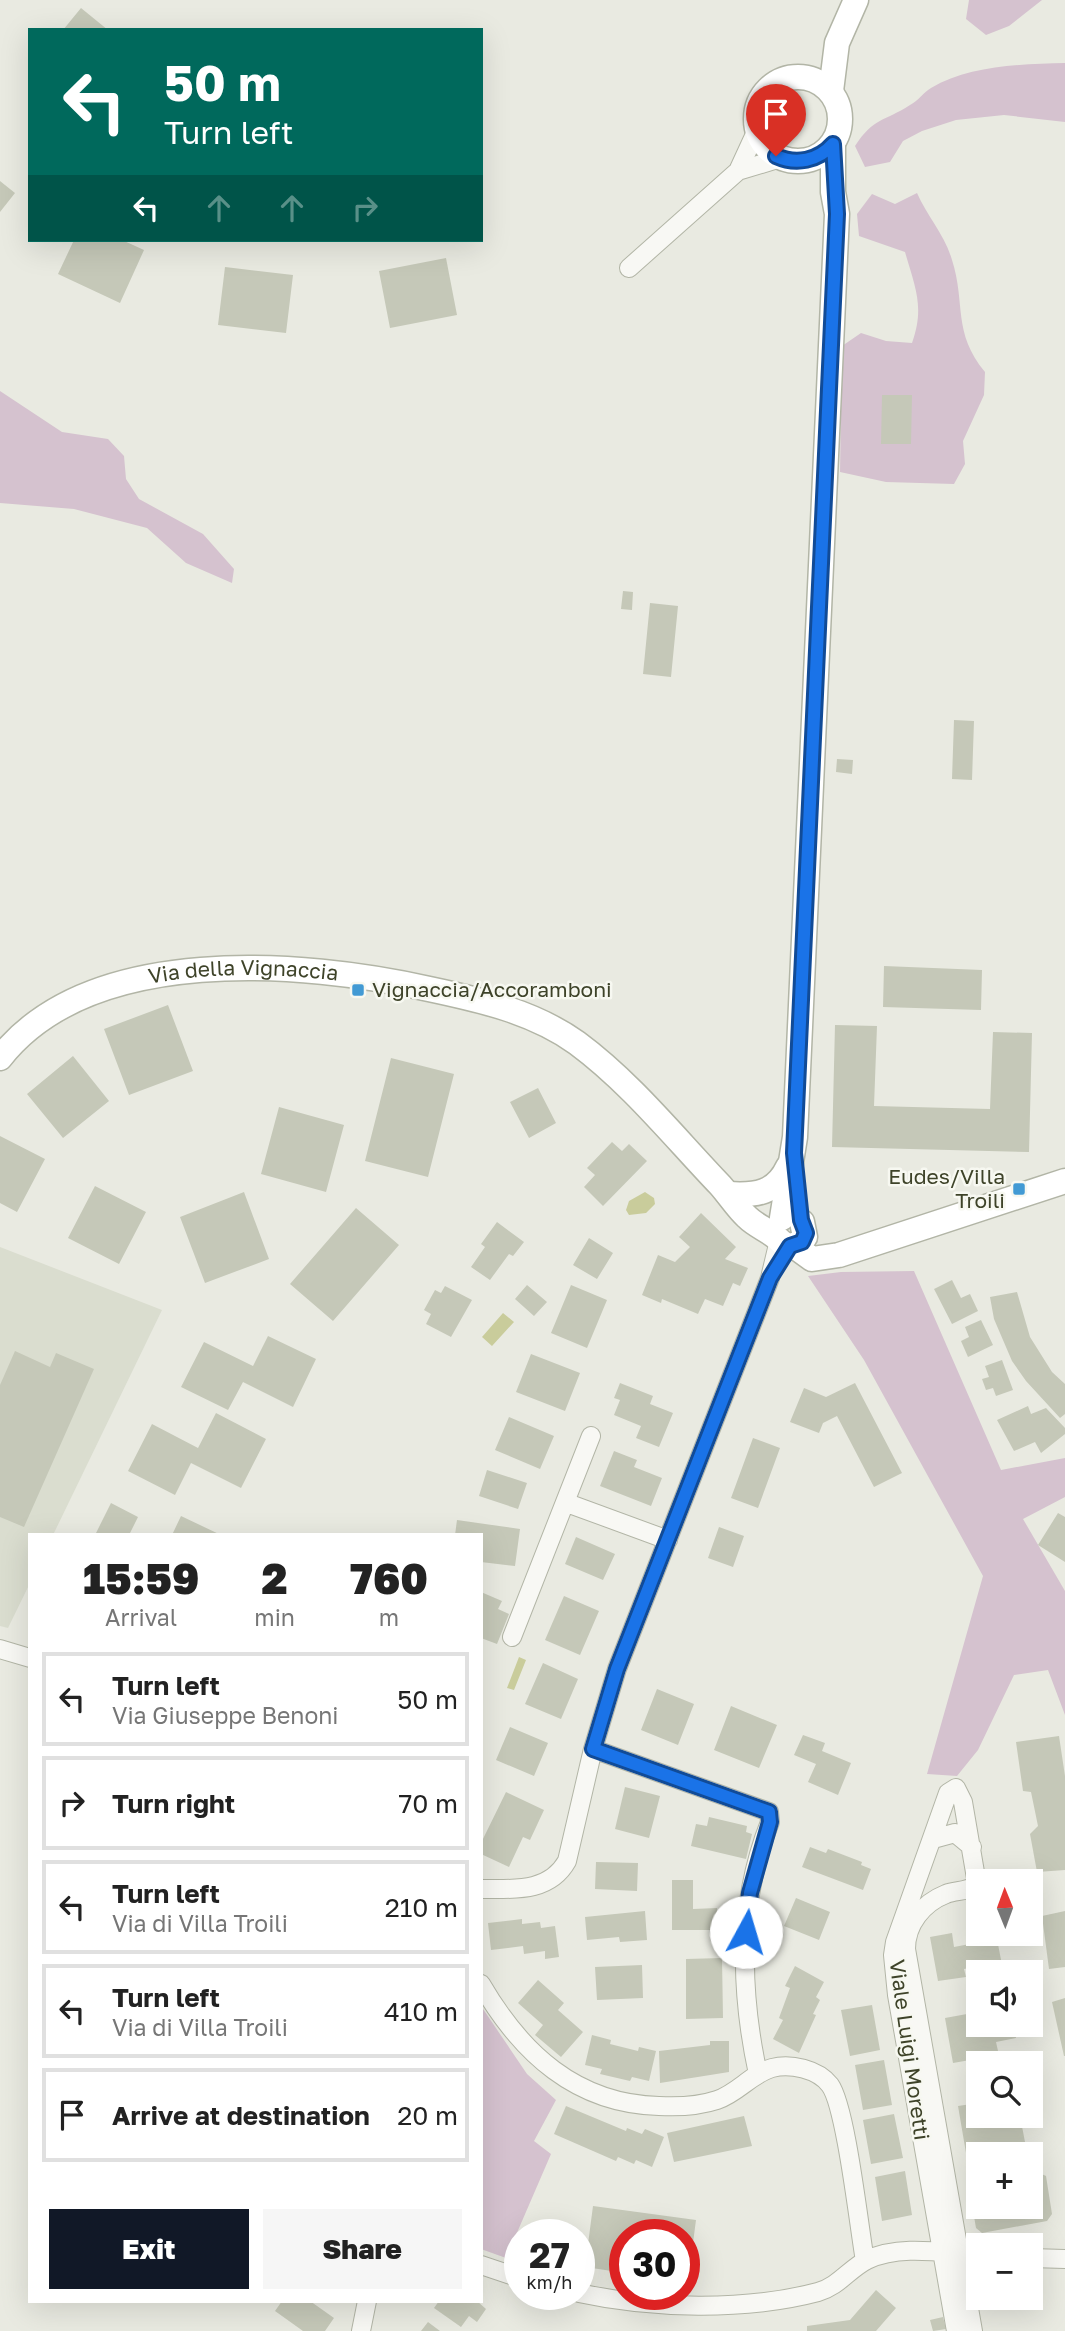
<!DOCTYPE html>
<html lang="en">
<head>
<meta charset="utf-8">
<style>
  :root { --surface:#fff; --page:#f6f6f6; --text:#222; --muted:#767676; --line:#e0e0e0; --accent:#111827 }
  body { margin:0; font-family:"Golos Text",sans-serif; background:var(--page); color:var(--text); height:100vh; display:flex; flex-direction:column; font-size:26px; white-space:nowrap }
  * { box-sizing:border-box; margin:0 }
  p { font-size:23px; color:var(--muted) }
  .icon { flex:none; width:38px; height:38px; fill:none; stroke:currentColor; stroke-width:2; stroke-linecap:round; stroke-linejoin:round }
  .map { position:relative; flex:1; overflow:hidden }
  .details { position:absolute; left:28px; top:1533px; width:455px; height:770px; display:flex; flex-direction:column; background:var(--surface); border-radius:0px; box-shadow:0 7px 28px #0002 }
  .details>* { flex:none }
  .banner { position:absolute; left:28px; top:28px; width:455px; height:214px; border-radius:0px; box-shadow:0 7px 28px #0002; background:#00695c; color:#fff; overflow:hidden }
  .needle { width:46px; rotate:359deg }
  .controls { position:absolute; left:966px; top:1869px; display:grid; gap:14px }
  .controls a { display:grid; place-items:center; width:77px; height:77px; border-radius:0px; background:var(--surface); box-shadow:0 7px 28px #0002; font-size:35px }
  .speed { position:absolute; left:504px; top:2219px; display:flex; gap:14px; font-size:35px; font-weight:700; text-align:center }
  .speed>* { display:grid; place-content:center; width:91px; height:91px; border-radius:50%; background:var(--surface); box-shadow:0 7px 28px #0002; line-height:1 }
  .speed small { font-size:18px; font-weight:400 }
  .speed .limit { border:10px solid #d22; background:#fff; color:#111 }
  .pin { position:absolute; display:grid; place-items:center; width:60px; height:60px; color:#fff; margin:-72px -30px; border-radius:50% 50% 50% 0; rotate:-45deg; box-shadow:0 0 7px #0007 }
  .pin .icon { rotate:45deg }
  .me { position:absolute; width:77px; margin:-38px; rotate:6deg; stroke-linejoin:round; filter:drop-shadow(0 0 5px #0008) }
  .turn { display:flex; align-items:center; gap:24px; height:147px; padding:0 21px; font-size:32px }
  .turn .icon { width:91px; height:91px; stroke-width:2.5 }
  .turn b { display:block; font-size:49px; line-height:60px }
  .lanes { display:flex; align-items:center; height:66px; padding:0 21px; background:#0003; justify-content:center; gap:35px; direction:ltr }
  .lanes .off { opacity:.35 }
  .eta { display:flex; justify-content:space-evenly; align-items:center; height:119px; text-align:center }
  .eta b { font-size:42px; font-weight:800; line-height:49px }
  .cta { display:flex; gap:14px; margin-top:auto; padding:14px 21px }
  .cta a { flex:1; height:80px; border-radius:0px; background:var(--accent); color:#fff; font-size:28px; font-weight:800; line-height:80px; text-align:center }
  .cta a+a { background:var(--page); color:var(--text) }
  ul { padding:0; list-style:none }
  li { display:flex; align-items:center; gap:21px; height:94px; margin:0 14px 10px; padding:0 7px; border:4px solid var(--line); border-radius:0px }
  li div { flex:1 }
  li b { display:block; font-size:26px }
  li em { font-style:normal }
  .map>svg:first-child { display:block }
</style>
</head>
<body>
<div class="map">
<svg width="1065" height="2331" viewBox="0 0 1065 2331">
  <rect width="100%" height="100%" fill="#e9eae1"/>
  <!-- built -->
  <path fill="#daddcf" d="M0,1247L162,1310L53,1535H30V1583L8,1628L0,1626Z"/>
  <!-- green -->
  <path fill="#d5c2cf" d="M969,0H1042L1009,26L986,35L966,19Z
    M1065,63V122L1004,115L956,120L922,131L903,141L890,162L865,167L855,146C874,117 884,122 910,105C918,101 924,92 931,88C969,65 1023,64 1065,63Z
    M917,193C927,216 945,235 952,260C966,304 952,332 985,372L984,395L963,441L965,464L954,484L886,482L840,472L842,346L861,333L886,341L912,343C925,307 915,287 905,252L859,236L857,214L872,194L895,204Z
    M0,391L62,432L108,439L124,456L126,479L139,499L203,534L234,569L232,583L186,563L147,528L74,509L0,503Z
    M914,1271L1001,1470L1065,1458V1497L1023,1519L1065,1591V1715L1048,1670L1014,1675L978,1750L957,1776L927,1774L983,1576L864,1360L808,1276L841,1272Z
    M481,2006L527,2074L556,2100L534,2141L551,2154L506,2258L481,2249Z"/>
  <!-- water -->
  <path fill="#c9cc9b" d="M645,1192L654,1198L655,1204L646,1213L629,1215L626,1210L629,1201Z
    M503,1313L514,1322L492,1346L482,1337Z
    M519,1657L526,1660L514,1690L507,1688Z"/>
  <!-- building -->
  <path fill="#c5c8b8" d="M81,8L108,30H63Z
    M0,181L15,193L0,212Z
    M74,240H122L144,250L120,303L58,274Z
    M446,258L457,315L390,328L379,271Z
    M225,267L293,275L286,333L218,325Z
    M882,395H912L911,444H881Z
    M623,591L633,592L632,610L621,609Z
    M650,603L678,606L671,677L643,674Z
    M954,720L974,721L972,780L952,779Z
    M837,759L853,760L852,774L836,772Z
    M884,966L982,970L981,1010L883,1007Z
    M168,1005L193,1071L129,1095L104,1029Z
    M835,1025L877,1026L874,1106L990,1109L993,1032L1032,1033L1029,1152L832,1147Z
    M73,1056L109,1101L63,1138L27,1094Z
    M391,1058L454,1074L428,1177L365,1161Z
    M538,1088L556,1123L529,1138L510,1102Z
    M279,1107L344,1125L326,1192L261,1174Z
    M0,1136L45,1159L17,1212L0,1203Z
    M612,1142L622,1151L629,1144L647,1161L603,1206L584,1187L595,1175L587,1168Z
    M95,1186L146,1212L119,1264L68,1238Z
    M244,1192L269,1259L205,1283L180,1217Z
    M356,1208L399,1245L333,1321L290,1284Z
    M701,1213L736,1247L725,1259L748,1268L740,1286L733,1283L723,1306L705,1299L698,1314L662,1299L661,1303L642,1295L658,1255L675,1262L690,1247L679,1237Z
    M497,1222L524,1242L513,1256L509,1254L490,1280L471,1267L485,1247L481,1244Z
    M589,1238L613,1253L597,1279L573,1265Z
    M952,1280L961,1298L970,1294L978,1311L952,1324L934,1289Z
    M527,1285L547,1302L534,1316L515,1299Z
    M571,1285L607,1300L587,1348L551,1333Z
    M445,1286L472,1300L451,1337L426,1324L431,1314L424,1310L435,1290L441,1293Z
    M1017,1292L1030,1337L1052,1372L1065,1384V1414L1060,1418L1026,1381L1012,1361L994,1319L990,1297Z
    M981,1320L993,1345L968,1357L961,1341L969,1337L965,1327Z
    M268,1336L316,1359L293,1407L243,1382L228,1410L181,1387L204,1342L253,1366Z
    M15,1351L50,1367L56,1353L94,1369L24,1527L0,1517V1385Z
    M531,1354L580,1373L565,1411L516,1392Z
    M1002,1360L1013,1390L996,1396L993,1388L986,1390L982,1379L989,1377L985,1366Z
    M620,1383L653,1396L650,1404L673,1413L659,1447L636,1438L641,1426L614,1415L620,1400L614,1398Z
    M855,1383L902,1473L874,1487L837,1416L823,1423L819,1433L790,1422L804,1388L826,1397Z
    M1028,1406L1031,1414L1046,1408L1065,1428V1434L1041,1453L1035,1442L1014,1451L997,1420Z
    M216,1413L266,1439L241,1488L191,1463L175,1495L128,1471L152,1424L198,1448Z
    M509,1417L554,1436L540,1469L495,1450Z
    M753,1438L780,1448L758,1508L731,1498Z
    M614,1451L637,1460L634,1467L662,1478L651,1506L600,1486Z
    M487,1470L527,1483L518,1509L479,1496Z
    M111,1503L138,1517L129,1535H95Z
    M1058,1513L1065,1517V1562L1038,1545Z
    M181,1516L221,1535H172Z
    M457,1520L520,1529L515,1566L481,1562V1535H455Z
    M719,1527L744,1536L733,1567L708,1558Z
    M576,1537L615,1554L603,1580L565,1564Z
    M481,1592L502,1601L498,1609L509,1614L497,1644L481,1638Z
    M564,1596L599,1611L580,1655L545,1640Z
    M543,1663L578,1679L561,1719L525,1704Z
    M657,1689L694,1704L678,1745L641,1730Z
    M731,1706L777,1725L759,1768L714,1750Z
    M510,1727L548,1743L534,1776L496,1760Z
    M803,1735L825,1743L822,1751L851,1763L838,1795L808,1782L816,1764L794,1755Z
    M1059,1736L1065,1776V1870L1037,1872L1030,1834L1038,1826L1031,1792L1023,1791L1016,1742Z
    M625,1787L660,1796L649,1838L615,1829Z
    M506,1792L544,1810L530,1840L523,1837L509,1867L481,1854V1843Z
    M709,1817L747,1826L746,1832L752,1834L746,1859L691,1846L696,1824L707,1826Z
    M810,1847L826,1853L828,1849L862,1862L861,1865L871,1869L863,1890L802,1867Z
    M596,1862L638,1863L637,1891L595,1889Z
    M672,1880H693V1909L717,1908V1930H672Z
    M796,1898L830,1912L819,1940L784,1926Z
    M645,1911L647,1940L620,1942L619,1937L587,1940L585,1917Z
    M1065,1911V1967L1049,1969L1042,1916Z
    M522,1919V1924L540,1922L541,1928L555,1926L559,1957L545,1959V1951L524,1954L523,1946L491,1950L488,1923Z
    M978,1929V1934H996L1003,1970L976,1975L974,1967L964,1969L966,1977L938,1981L930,1937L952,1933L954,1947L975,1943L973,1930Z
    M722,1958L723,2018L686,2019V1959Z
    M642,1965L643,1998L597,2000L595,1967Z
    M795,1966L824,1982L816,1997L820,2000L813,2014L816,2015L799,2053L773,2039L783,2020L779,2018L790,1988L785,1986Z
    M538,1980L564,2003L558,2010L583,2032L561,2057L535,2035L543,2025L518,2003Z
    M1065,1998V2056H1064L1052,2002Z
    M872,2005L880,2050L850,2056L841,2010Z
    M978,2012V2025H1014L1016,2038L996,2042L998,2051L992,2052L993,2056L953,2063L945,2018Z
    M592,2035L611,2040L610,2044L638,2051L639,2047L656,2051L649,2081L632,2077L630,2081L600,2074L602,2069L585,2065Z
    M710,2041H729V2072L660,2083L659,2051L710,2045Z
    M884,2060L892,2105L863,2110L855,2065Z
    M978,2103V2116H1020L1025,2142L966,2153L958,2106Z
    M566,2106L626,2131L627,2128L642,2134L645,2129L664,2137L652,2167L636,2160L634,2164L618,2157L616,2161L554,2134Z
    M894,2114L903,2158L871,2164L863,2120Z
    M744,2116L752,2146L674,2162L667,2133Z
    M905,2171L912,2215L882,2221L875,2177Z
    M1037,2172L1046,2176L1052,2214L1047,2221L982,2233L976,2228L969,2187L974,2183L978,2182V2207H1031V2173Z
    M593,2206L696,2220L688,2281L684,2280V2235H625V2273L585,2267Z
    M876,2290L896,2308L876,2331H807V2326L850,2320Z
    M282,2301H310L334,2318L325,2331H303L275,2311Z
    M439,2301H477L486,2309L477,2322L469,2316L461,2327L434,2308Z
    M943,2317L946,2329L933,2331L930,2320Z
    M428,2322L440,2331H421Z"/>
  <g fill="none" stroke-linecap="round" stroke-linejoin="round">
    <defs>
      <path id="street" d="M738,171L781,158
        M629,268L738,171L756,132
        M567,1503L668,1540
        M512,1637L591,1436
        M0,1649L30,1658
        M593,1749L769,1812L770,1822C738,1902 740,1991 758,2074
        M933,1839L955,1833L972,1847
        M481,1889C513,1889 549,1893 567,1861L593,1749L617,1669L770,1278L779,1240
        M481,1984C521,2053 576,2104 659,2106C678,2107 699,2106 717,2100C738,2093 751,2074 772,2068C790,2063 818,2069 830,2085C846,2107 859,2227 865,2261
        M1031,2258L1065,2259
        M481,2265L520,2278
        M579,2293C652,2309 746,2311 818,2292C839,2286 849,2269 867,2260C900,2244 943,2253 978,2255
        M361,2331L367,2301
        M956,2331L897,1995L893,1955L895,1942L948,1793L956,1788L963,1802L977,1884C968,1892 957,1890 946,1894C923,1903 906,1924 906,1949L973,2331"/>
      <g id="secondary">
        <circle cx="798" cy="119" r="42"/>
        <path d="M831,91L837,43L856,0"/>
        <path id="s1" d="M0,1058C90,943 303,961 429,989C481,1000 534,1012 577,1043C631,1083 674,1137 720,1185C729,1195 737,1208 747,1217C756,1226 768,1230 777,1238C782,1242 783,1245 790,1246L800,1243L805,1237L802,1222"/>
        <path d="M728,1194C756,1196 776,1193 788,1167"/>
        <path d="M782,1218L795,1137L837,214L833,192V144"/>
        <path d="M794,1246L812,1259L839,1255L1065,1181"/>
      </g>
    </defs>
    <!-- street casing -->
    <use href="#street" stroke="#b2b5a6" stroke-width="20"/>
    <!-- secondary casing -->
    <use href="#secondary" stroke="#b2b5a6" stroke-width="27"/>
    <!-- street -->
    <use href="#street" stroke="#f8f8f4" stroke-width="18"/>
    <!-- secondary -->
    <use href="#secondary" stroke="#fff" stroke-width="24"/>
  </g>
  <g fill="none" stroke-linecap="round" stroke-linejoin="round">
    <defs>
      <path id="route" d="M746,1932L750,1893L770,1822L769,1812L593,1749L617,1669L770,1278L790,1246L802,1242L806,1233L801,1220L794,1153L837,214L833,144C818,161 796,165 776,156"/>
    </defs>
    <!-- route casing -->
    <use href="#route" stroke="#114b97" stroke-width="18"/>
    <!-- route -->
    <use href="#route" stroke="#1a73e8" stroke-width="12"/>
  </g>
  <!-- markers -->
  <g fill="#429ad4" stroke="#f7f8f1" stroke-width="2.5">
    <rect x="351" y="983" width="14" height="14" rx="3.5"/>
    <rect x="1012" y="1182" width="14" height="14" rx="3.5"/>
  </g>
  <g text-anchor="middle" stroke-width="5" stroke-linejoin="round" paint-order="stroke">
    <!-- street labels -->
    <g font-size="21" fill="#3e4329" stroke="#f7f8f1">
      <text dy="7" stroke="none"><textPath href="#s1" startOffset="268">Via della Vignaccia</textPath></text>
      <text transform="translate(909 2050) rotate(82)" y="7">Viale Luigi Moretti</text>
    </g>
    <!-- poi labels -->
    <g font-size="21" fill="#3e4329" stroke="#f7f8f1" text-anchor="start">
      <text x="372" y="997">Vignaccia/Accoramboni</text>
      <text x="1005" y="1184" text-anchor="end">Eudes/Villa<tspan x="1005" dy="24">Troili</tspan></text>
    </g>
  </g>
</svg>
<div class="controls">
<a><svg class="needle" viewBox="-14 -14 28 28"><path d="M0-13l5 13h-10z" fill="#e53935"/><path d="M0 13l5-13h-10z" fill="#767676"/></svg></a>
<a><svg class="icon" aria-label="sound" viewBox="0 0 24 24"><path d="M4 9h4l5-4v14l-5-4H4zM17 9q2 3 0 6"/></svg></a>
<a><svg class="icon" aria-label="search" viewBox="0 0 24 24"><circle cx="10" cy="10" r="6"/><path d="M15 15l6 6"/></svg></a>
<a>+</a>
<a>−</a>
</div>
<div class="speed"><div>27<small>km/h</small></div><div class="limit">30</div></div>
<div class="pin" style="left:776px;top:156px;background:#d93025"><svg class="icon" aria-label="arrive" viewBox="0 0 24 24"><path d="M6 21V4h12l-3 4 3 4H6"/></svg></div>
<svg class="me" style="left:746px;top:1932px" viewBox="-20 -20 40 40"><circle r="19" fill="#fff"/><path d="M0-13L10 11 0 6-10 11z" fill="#1a73e8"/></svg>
<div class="banner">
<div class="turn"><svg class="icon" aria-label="left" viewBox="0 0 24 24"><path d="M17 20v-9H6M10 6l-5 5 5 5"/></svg><div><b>50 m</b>Turn left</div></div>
<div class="lanes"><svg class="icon" aria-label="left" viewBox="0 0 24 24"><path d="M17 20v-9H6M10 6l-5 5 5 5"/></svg><svg class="icon off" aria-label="ahead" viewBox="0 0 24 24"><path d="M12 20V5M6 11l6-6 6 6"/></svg><svg class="icon off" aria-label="ahead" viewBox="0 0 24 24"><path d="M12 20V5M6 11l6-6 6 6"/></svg><svg class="icon off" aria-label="right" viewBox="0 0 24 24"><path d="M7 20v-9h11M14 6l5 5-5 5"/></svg></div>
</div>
<section class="details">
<div class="eta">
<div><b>15:59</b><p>Arrival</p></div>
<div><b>2</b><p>min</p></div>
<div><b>760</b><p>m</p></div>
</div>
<ul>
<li><svg class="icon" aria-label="left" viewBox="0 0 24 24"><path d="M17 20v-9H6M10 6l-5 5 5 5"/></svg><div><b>Turn left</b><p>Via Giuseppe Benoni</p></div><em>50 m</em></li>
<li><svg class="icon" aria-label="right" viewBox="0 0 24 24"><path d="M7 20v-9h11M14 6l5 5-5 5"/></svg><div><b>Turn right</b></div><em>70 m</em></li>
<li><svg class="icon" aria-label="left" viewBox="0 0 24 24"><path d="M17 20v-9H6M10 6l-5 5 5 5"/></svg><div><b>Turn left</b><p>Via di Villa Troili</p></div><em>210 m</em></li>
<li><svg class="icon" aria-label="left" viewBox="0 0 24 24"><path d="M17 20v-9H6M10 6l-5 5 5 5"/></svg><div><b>Turn left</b><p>Via di Villa Troili</p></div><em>410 m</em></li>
<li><svg class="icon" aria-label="arrive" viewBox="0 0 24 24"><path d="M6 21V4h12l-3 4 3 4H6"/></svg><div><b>Arrive at destination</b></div><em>20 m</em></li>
</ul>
<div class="cta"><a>Exit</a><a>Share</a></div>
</section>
</div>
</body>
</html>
